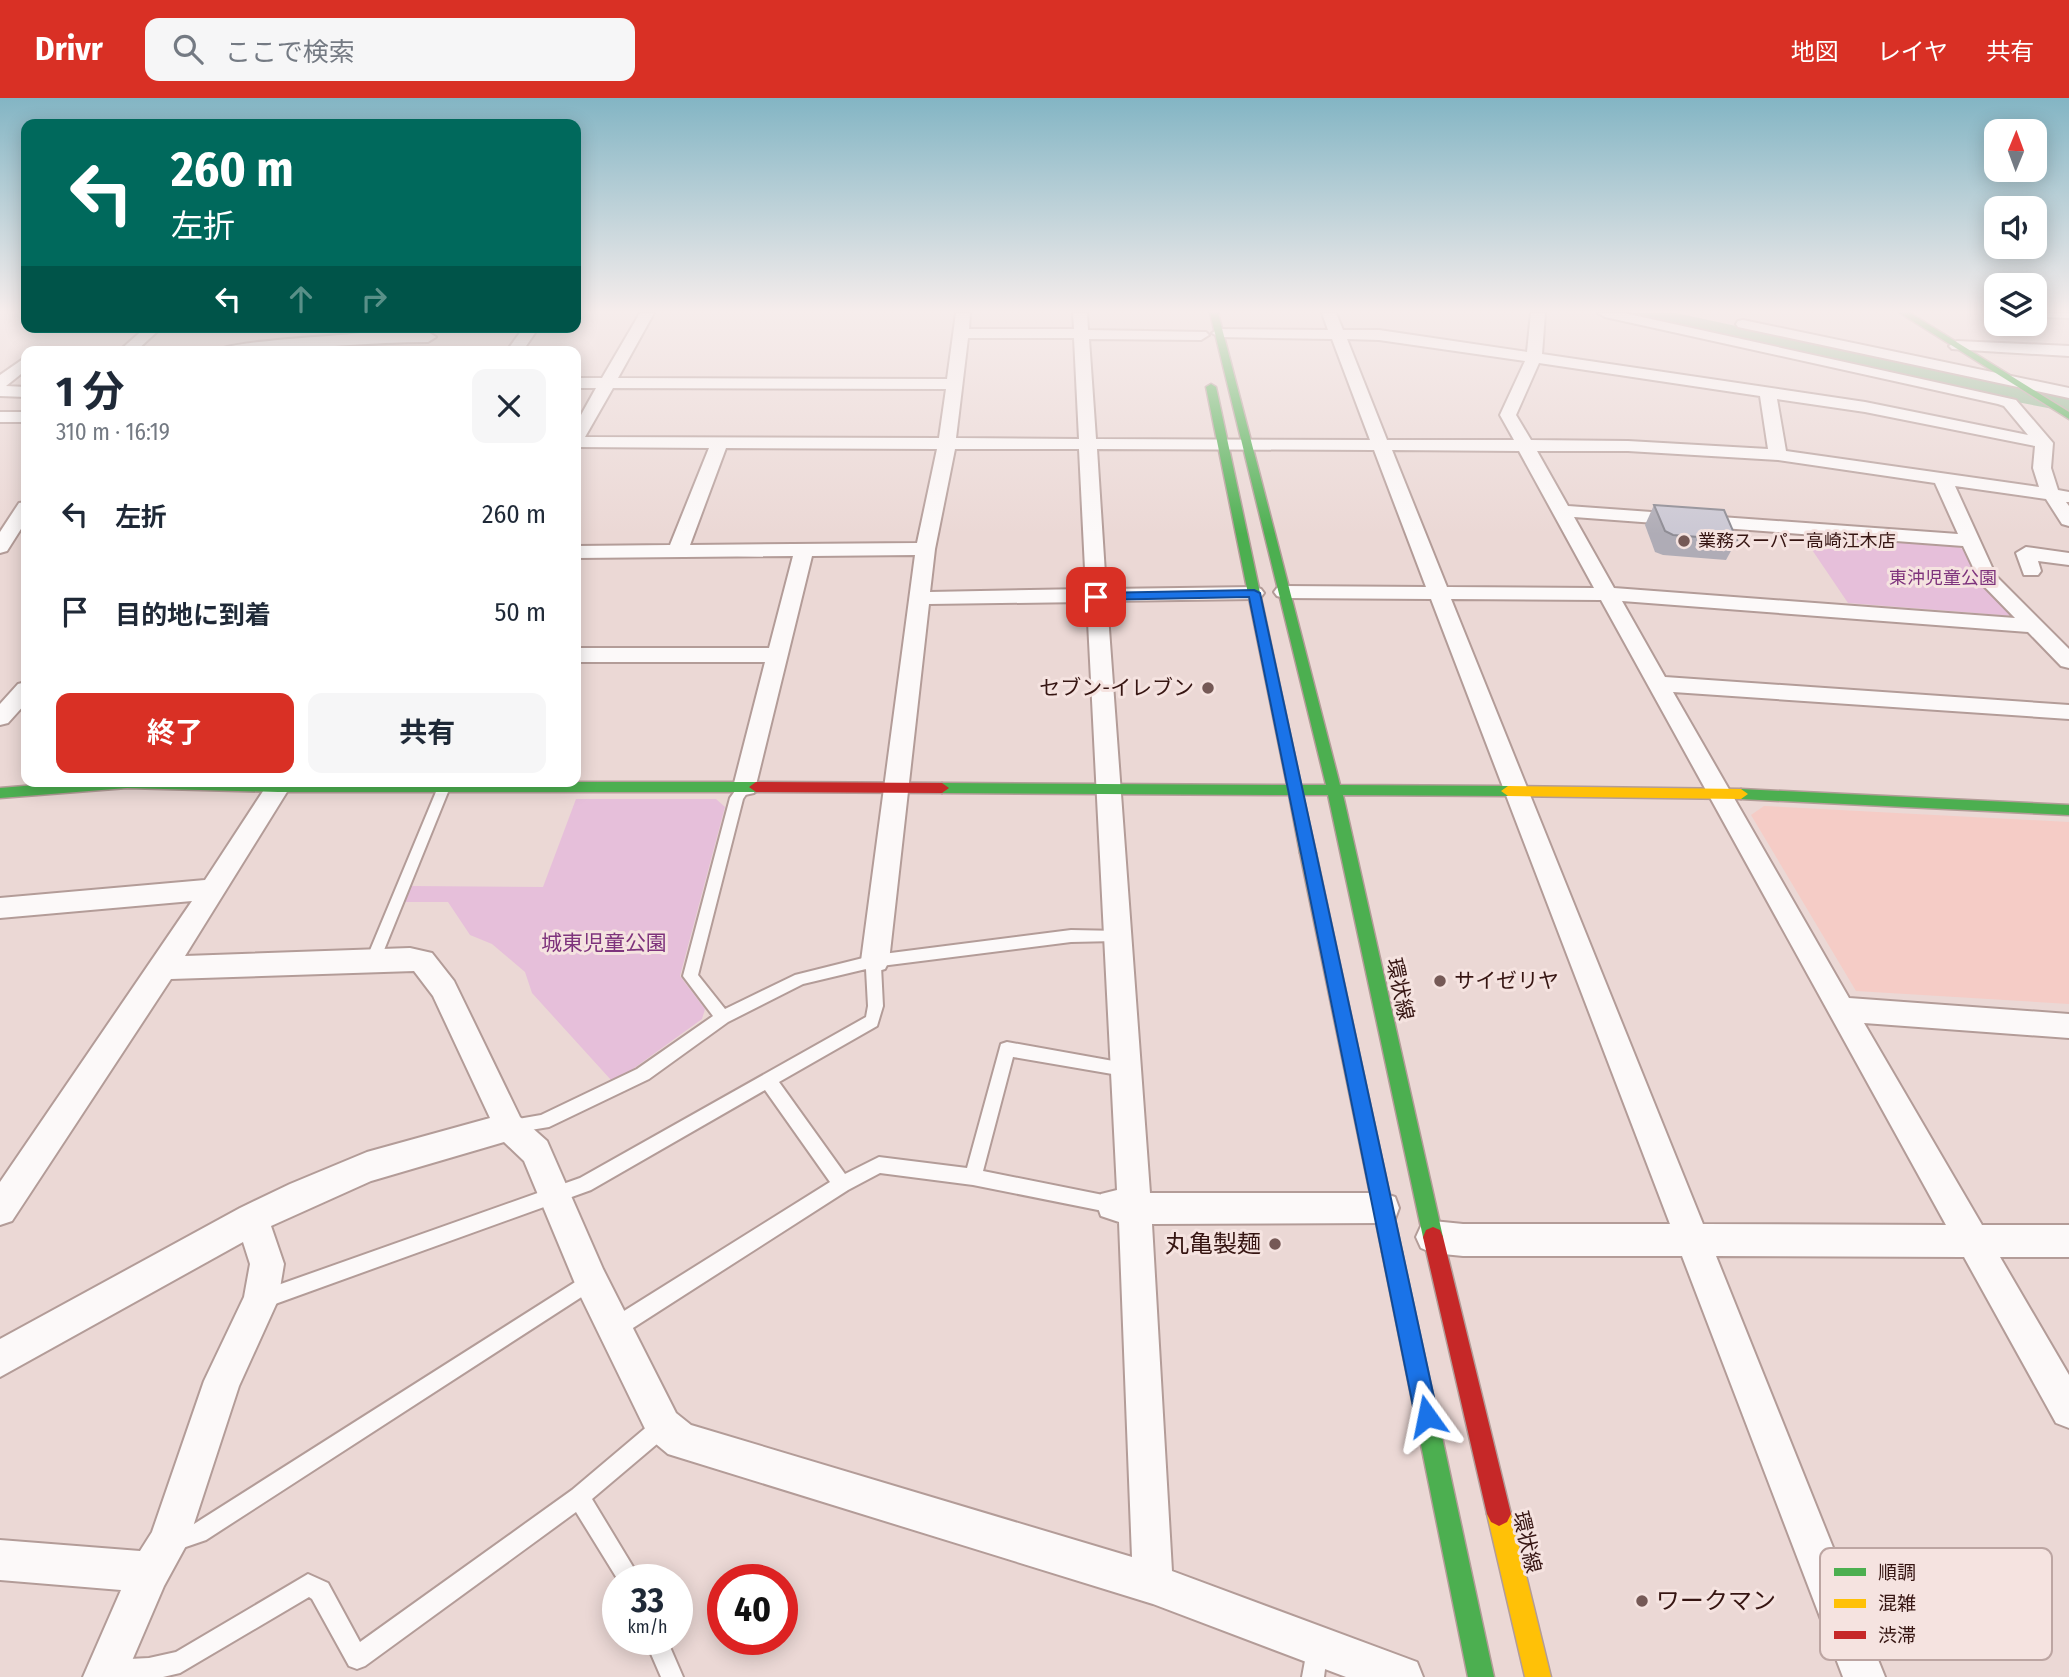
<!DOCTYPE html>
<html lang="ja">
<head>
<meta charset="utf-8">
<style>
  :root { --surface:#fff; --page:#f6f6f7; --text:#1f2937; --muted:#747a83; --accent:#d93025 }
  body { margin:0; font-family:"Fira Sans Condensed","Noto Sans JP",sans-serif; background:var(--page); color:var(--text); height:100vh; display:flex; flex-direction:column; font-size:26px; white-space:nowrap }
  * { box-sizing:border-box; margin:0 }
  p { font-size:23px; color:var(--muted) }
  .icon { flex:none; width:38px; height:38px; fill:none; stroke:currentColor; stroke-width:2; stroke-linecap:round; stroke-linejoin:round }
  .map { position:relative; flex:1; overflow:hidden }
  .side { position:absolute; left:21px; top:248px; width:560px; height:441px; display:flex; flex-direction:column; background:var(--surface); border-radius:14px; box-shadow:0 4px 18px #0003 }
  .side>* { flex:none }
  .top-card { position:absolute; left:21px; top:21px; width:560px; height:214px; border-radius:14px; box-shadow:0 4px 18px #0003; background:#00695c; color:#fff; overflow:hidden }
  .needle { width:46px; rotate:1deg }
  .fabs { position:absolute; left:1984px; top:21px; display:grid; gap:14px }
  .fabs a { display:grid; place-items:center; width:63px; height:63px; border-radius:14px; background:var(--surface); box-shadow:0 4px 18px #0003; font-size:35px }
  .speed { position:absolute; left:602px; top:1466px; display:flex; gap:14px; font-size:35px; font-weight:700; text-align:center }
  .speed>* { display:grid; place-content:center; width:91px; height:91px; border-radius:50%; background:var(--surface); box-shadow:0 4px 18px #0003; line-height:1 }
  .speed small { font-size:18px; font-weight:400 }
  .speed .limit { border:10px solid #d22; background:#fff; color:#111 }
  .pin { position:absolute; display:grid; place-items:center; width:60px; height:60px; color:#fff; margin:-30px; border-radius:14px; box-shadow:0 4px 10px #0006 }
  .me { position:absolute; width:77px; margin:-38px; rotate:348deg; stroke-linejoin:round; filter:drop-shadow(0 0 5px #0008) }
  .turn { display:flex; align-items:center; gap:24px; height:147px; padding:0 35px; font-size:32px }
  .turn .icon { width:91px; height:91px; stroke-width:2.5 }
  .turn b { display:block; font-size:49px; line-height:60px }
  .lanes { display:flex; align-items:center; height:66px; padding:0 35px; background:#0003; justify-content:center; gap:35px; direction:ltr }
  .lanes .off { opacity:.35 }
  .round { display:grid; place-items:center; flex:none; width:74px; height:74px; border-radius:14px; background:var(--page) }
  .summary { display:flex; align-items:center; justify-content:space-between; height:119px; padding:0 35px }
  h1 { font-size:42px; font-weight:700; line-height:52px }
  .button { display:flex; gap:14px; margin-top:auto; padding:14px 35px }
  .button a { flex:1; height:80px; border-radius:14px; background:var(--accent); color:#fff; font-size:28px; font-weight:700; line-height:80px; text-align:center }
  .button a+a { background:var(--page); color:var(--text) }
  ul { padding:0; list-style:none }
  li { display:flex; align-items:center; gap:21px; height:98px; padding:0 35px }
  li div { flex:1 }
  li b { display:block; font-size:26px }
  li em { font-style:normal }
  header { display:flex; align-items:center; gap:42px; box-sizing:border-box; height:98px; padding:0 35px; background:var(--accent); color:#fff }
  header strong { font-size:33px }
  nav { display:flex; gap:38px; margin-inline-start:auto; font-size:24px }
  .search { width:490px; height:63px; background:var(--page); display:flex; align-items:center; gap:18px; box-sizing:border-box; padding:0 24px; border-radius:14px; color:var(--muted); font-size:26px }
  .map>svg:first-child { display:block }
</style>
</head>
<body>
<header>
<strong>Drivr</strong>
<div class="search"><svg class="icon" aria-label="search" viewBox="0 0 24 24"><circle cx="10" cy="10" r="6"/><path d="M15 15l6 6"/></svg>ここで検索</div>
<nav><a>地図</a><a>レイヤ</a><a>共有</a></nav>
</header>
<div class="map">
<svg width="2069" height="1579" viewBox="0 0 2069 1579">
  <rect width="100%" height="100%" fill="#ebd8d5"/>
  <!-- built -->
  <path fill="#f5ccc6" d="M1764,708L2069,724V906L1856,893L1751,717Z"/>
  <!-- green -->
  <path fill="#e6bfda" d="M1802,437L1956,448L1968,454L1978,480L2013,518L1848,505Z
    M576,701H716L725,709L680,878L705,911L702,921L626,976L611,982L532,895L525,874L492,846L470,837L448,804H404L410,788L543,789Z"/>
  <g fill="none" stroke-linecap="round" stroke-linejoin="round">
    <!-- river -->
    <path fill="#8bb78e" fill-rule="evenodd" d="M1628,215H1676L1902,264L2069,296V314L1902,282L1641,223L1632,221Z"/>
    <defs>
      <path id="lane" d="M444,685L450,689L380,862L378,866H368L366,862L438,689Z
        M745,685L751,689L743,701L698,877L725,911L795,877L875,857L1071,832L1121,833L1123,837L1121,841L1116,843L1071,844L881,868L883,908L877,928L779,984L845,1076L879,1059L967,1070L1001,946L1007,944L1130,966L1132,971L1130,976L1124,978L1013,959L983,1073L1113,1099L1119,1101L1122,1107L1119,1113L1113,1115L973,1087L880,1075L848,1092L622,1237L615,1239L608,1237L606,1230L608,1223L830,1084L765,992L591,1092L264,1210L257,1207L255,1201L257,1195L264,1192L580,1080L866,919L868,908L866,871L803,886L728,924L649,981L549,1029L512,1035L506,1033L504,1028L506,1023L541,1017L637,971L713,918L683,878L730,700L740,686Z
        M591,1174L597,1177L600,1183L597,1189L206,1442L174,1453L167,1449L163,1442L167,1435L194,1426Z
        M663,1318L670,1321L673,1328L670,1335L592,1401L641,1482H618L576,1414L365,1568L357,1571L349,1568L312,1501L309,1499L180,1575L163,1579H100L98,1573L101,1565L109,1562L149,1560L176,1554L308,1476L328,1485L360,1544L572,1392L656,1321Z
        M1317,1538L1325,1541L1328,1549L1324,1579H1302L1309,1541Z
        M645,1542H667L683,1579H661Z"/>
      <path id="street" d="M640,215H654L618,280L947,281L956,215H970L969,231H1074L1073,215H1087L1088,232L1206,234L1209,237L1201,242L1089,241L1096,341L1370,342L1332,241L1219,239L1212,235L1219,231L1328,232L1322,215H1336L1343,232H1379L1527,254L1531,215H1545L1542,256L1865,304L2028,337L2004,308L1998,306L1605,219L1598,215H1624L2016,302L2053,345L2051,370L2058,392L2069,394V404H2066L2069,408V428L2062,426L2046,401L1955,388L1996,478L2069,551V570L2061,568L2028,534L1622,503L1665,579L2069,607V621L1673,594L1849,900L2069,916V940L1864,925L1982,1127H2069V1159H2000L2069,1277V1330L2056,1325L1964,1159L1716,1158L1885,1579H1843L1682,1158H1463L1433,1155L1421,1150L1416,1139L1421,1128L1433,1123L1463,1126H1670L1431,501L1284,500L1277,498L1274,494L1277,490L1284,488L1426,489L1374,352L1097,351L1106,491L1254,489L1261,491L1264,495L1261,499L1254,501L1107,503L1150,1095H1383L1395,1099L1399,1110L1395,1121L1383,1125L1152,1126L1172,1473L1417,1564L1423,1579H1346L1153,1506L668,1356L650,1341L579,1195L524,1063L504,1044L371,1083L271,1128L284,1166L278,1202L239,1288L188,1444L164,1488L125,1579H83L121,1492L0,1482V1442L140,1453L152,1434L204,1283L244,1199L250,1166L243,1144L0,1279V1241L240,1110L290,1086L367,1054L490,1020L433,898L414,873L171,881L12,1123L0,1127V1084L192,803L0,820V800L205,782L269,684H287L290,689L185,858L410,850L432,855L454,883L520,1019L547,1043L603,1171L676,1315L691,1327L1132,1459L1119,1124L1101,1118L1097,1107L1101,1096L1117,1092L1087,504L929,506L889,863L885,871L875,874L865,871L861,863L915,457L812,458L754,695L745,697L736,695L733,689L765,564H576V550H769L793,458L576,460V448L670,447L709,350L576,349V326L596,290H576V280H602ZM968,240H1074L1079,341L956,340ZM1347,241L1379,242L1525,263L1500,317L1514,342H1387ZM1539,265L1760,298L1768,351L1628,343L1531,342L1516,317ZM613,290L946,291L939,340L585,339ZM1777,301L1865,314L2035,348L2033,370L2039,389L1786,353ZM726,350L937,351L917,445L690,447ZM955,351H1079L1086,491L930,494L935,451ZM1392,352L1519,353L1594,490L1447,489ZM1537,353H1628L1778,362L1935,385L1958,436L1568,408ZM1574,419L1963,448L1980,484L2015,520L1614,490ZM1451,501L1601,502L1946,1127L1703,1126Z
        M2038,215H2069V220L2045,219Z
        M1743,222L2069,290V300L1738,229L1736,226L1738,223Z
        M146,229H162L135,254H118Z
        M524,229H539L522,254H506Z
        M367,234H428L436,239L428,244C357,244 286,254 214,254C228,242 340,239 367,234Z
        M1957,243L2069,248V258L1952,251L1949,248Z
        M26,259V272L6,288L26,289V299L0,298V277Z
        M0,314H26V324H0Z
        M26,404V423L7,453L0,455V434L19,405Z
        M2026,449L2069,455V467L2038,463L2041,473L2038,477H2024L2016,455Z
        M26,584V605L8,625L0,627V606L18,586Z"/>
      <path id="fast" d="M1210,215H1218L1340,687L1508,688L1515,693L1508,698L1343,697L1443,1139L1440,1146L1433,1149L1426,1146L1423,1139L1328,697H1303L1316,755L1308,761L1300,755L1289,697L942,695L935,690L942,685L1287,687L1206,289L1211,286L1216,289L1301,687H1326Z
        M1900,215H1910L2069,314V321Z
        M72,684H756L763,689L756,694H278L127,690L0,700V690Z
        M1741,691L2069,707V717L1741,701L1734,696Z
        M1392,1144L1399,1147L1402,1154L1494,1579H1468L1382,1154L1385,1147Z"/>
      <path id="slow" d="M1508,688L1741,691L1748,696L1741,701L1508,698L1501,693Z
        M1308,749L1316,755L1402,1154L1399,1161L1392,1164L1385,1161L1382,1154L1300,755Z
        M1499,1404L1507,1408L1511,1416L1551,1579H1525L1487,1416L1491,1408Z"/>
      <path id="jam" d="M756,684L942,685L949,690L942,695L756,694L749,689Z
        M1433,1129L1440,1132L1443,1139L1511,1416L1507,1424L1499,1428L1491,1424L1487,1416L1423,1139L1426,1132Z"/>
    </defs>
    <!-- lane casing -->
    <use href="#lane" stroke="#b39c98" stroke-width="4"/>
    <!-- street casing -->
    <use href="#street" stroke="#b39c98" stroke-width="4"/>
    <!-- fast casing -->
    <use href="#fast" stroke="#b39c98" stroke-width="3"/>
    <!-- slow casing -->
    <use href="#slow" stroke="#b39c98" stroke-width="3"/>
    <!-- jam casing -->
    <use href="#jam" stroke="#b39c98" stroke-width="3"/>
    <!-- lane -->
    <use href="#lane" fill="#fcf9f9" fill-rule="evenodd"/>
    <!-- street -->
    <use href="#street" fill="#fcf9f9" fill-rule="evenodd"/>
    <!-- fast -->
    <use href="#fast" fill="#4caf50" fill-rule="evenodd"/>
    <!-- slow -->
    <use href="#slow" fill="#ffc107" fill-rule="evenodd"/>
    <!-- jam -->
    <use href="#jam" fill="#c62828" fill-rule="evenodd"/>
  </g>
  <!-- wall -->
  <path fill="#afacb6" d="M1654,407L1737,442L1726,462L1663,457L1655,454L1645,427Z"/>
  <!-- building -->
  <path fill="#cbc8d4" stroke="#8e8c94" stroke-width="2" d="M1654,407L1724,412L1737,442L1673,437L1665,433Z"/>
  <!-- sky -->
  <linearGradient id="sky" x2="0" y2="1"><stop stop-color="#83b5c4"/><stop offset="0.49" stop-color="#f6edec"/><stop offset="1" stop-color="#f6edec" stop-opacity="0"/></linearGradient>
  <rect width="2069" height="436" fill="url(#sky)"/>
  <!-- route -->
  <path fill="#1a73e8" stroke="#114b97" stroke-width="2" d="M1254,492L1260,495L1438,1318L1435,1326L1427,1330L1419,1326L1415,1318L1249,499L1096,502L1090,499L1096,495Z"/>
  <!-- markers -->
  <g fill="#755956" stroke="#f5e3e0" stroke-width="2.5">
    <circle cx="1684" cy="443" r="7"/>
    <circle cx="1208" cy="590" r="7"/>
    <circle cx="1440" cy="883" r="7"/>
    <circle cx="1275" cy="1146" r="7"/>
    <circle cx="1642" cy="1503" r="7"/>
  </g>
  <g text-anchor="middle" stroke-width="6" stroke-linejoin="round" paint-order="stroke">
    <!-- far-poi labels -->
    <g font-size="18" fill="#361512" stroke="#f5e3e0" text-anchor="start">
      <text x="1698" y="449">業務スーパー高崎江木店</text>
    </g>
    <!-- far-park labels -->
    <g font-size="18" fill="#7e337c" stroke="#f5e3e0">
      <text x="1943" y="486">東沖児童公園</text>
    </g>
    <!-- poi labels -->
    <g font-size="21" fill="#361512" stroke="#f5e3e0" text-anchor="end">
      <text x="1194" y="597">セブン-イレブン</text>
      <text x="1454" y="890" text-anchor="start">サイゼリヤ</text>
    </g>
    <!-- park labels -->
    <g font-size="21" fill="#7e337c" stroke="#f5e3e0">
      <text x="604" y="852">城東児童公園</text>
    </g>
    <!-- street labels -->
    <g font-size="21" fill="#361512" stroke="#f5e3e0">
      <text transform="translate(1400 891) rotate(78)" y="7">環状線</text>
      <text transform="translate(1527 1444) rotate(77)" y="7">環状線</text>
    </g>
    <!-- near-poi labels -->
    <g font-size="24" fill="#361512" stroke="#f5e3e0" text-anchor="end">
      <text x="1261" y="1154">丸亀製麺</text>
      <text x="1656" y="1511" text-anchor="start">ワークマン</text>
    </g>
  </g>
  <!-- legend -->
  <rect x="1820" y="1450" width="232" height="112" rx="10" fill="#f5e3e0" stroke="#bca5a2" stroke-width="2"/>
  <rect x="1834" y="1470" width="32" height="8" fill="#4caf50"/>
  <rect x="1834" y="1501" width="32" height="9" fill="#ffc107"/>
  <rect x="1834" y="1533" width="32" height="8" fill="#c62828"/>
  <g font-size="19" fill="#361512">
    <text x="1878" y="1481">順調</text>
    <text x="1878" y="1512">混雑</text>
    <text x="1878" y="1544">渋滞</text>
  </g>
</svg>
<div class="fabs">
<a><svg class="needle" viewBox="-14 -14 28 28"><path d="M0-13l5 13h-10z" fill="#e53935"/><path d="M0 13l5-13h-10z" fill="#747a83"/></svg></a>
<a><svg class="icon" aria-label="sound" viewBox="0 0 24 24"><path d="M4 9h4l5-4v14l-5-4H4zM17 9q2 3 0 6"/></svg></a>
<a><svg class="icon" aria-label="layers" viewBox="0 0 24 24"><path d="M12 4l9 5-9 5-9-5zM3 14l9 5 9-5"/></svg></a>
</div>
<div class="speed"><div>33<small>km/h</small></div><div class="limit">40</div></div>
<div class="pin" style="left:1096px;top:499px;background:#d93025"><svg class="icon" aria-label="arrive" viewBox="0 0 24 24"><path d="M6 21V4h12l-3 4 3 4H6"/></svg></div>
<svg class="me" style="left:1427px;top:1318px" viewBox="-20 -20 40 40"><path d="M0-17L14 15 0 8-14 15z" fill="#1a73e8" stroke="#fff" stroke-width="4"/></svg>
<div class="top-card">
<div class="turn"><svg class="icon" aria-label="left" viewBox="0 0 24 24"><path d="M17 20v-9H6M10 6l-5 5 5 5"/></svg><div><b>260 m</b>左折</div></div>
<div class="lanes"><svg class="icon" aria-label="left" viewBox="0 0 24 24"><path d="M17 20v-9H6M10 6l-5 5 5 5"/></svg><svg class="icon off" aria-label="ahead" viewBox="0 0 24 24"><path d="M12 20V5M6 11l6-6 6 6"/></svg><svg class="icon off" aria-label="right" viewBox="0 0 24 24"><path d="M7 20v-9h11M14 6l5 5-5 5"/></svg></div>
</div>
<section class="side">
<div class="summary"><div><h1>1 分</h1><p>310 m · 16:19</p></div><a class="round"><svg class="icon" aria-label="close" viewBox="0 0 24 24"><path d="M6 6l12 12M18 6L6 18"/></svg></a></div>
<ul>
<li><svg class="icon" aria-label="left" viewBox="0 0 24 24"><path d="M17 20v-9H6M10 6l-5 5 5 5"/></svg><div><b>左折</b></div><em>260 m</em></li>
<li><svg class="icon" aria-label="arrive" viewBox="0 0 24 24"><path d="M6 21V4h12l-3 4 3 4H6"/></svg><div><b>目的地に到着</b></div><em>50 m</em></li>
</ul>
<div class="button"><a>終了</a><a>共有</a></div>
</section>
</div>
</body>
</html>
